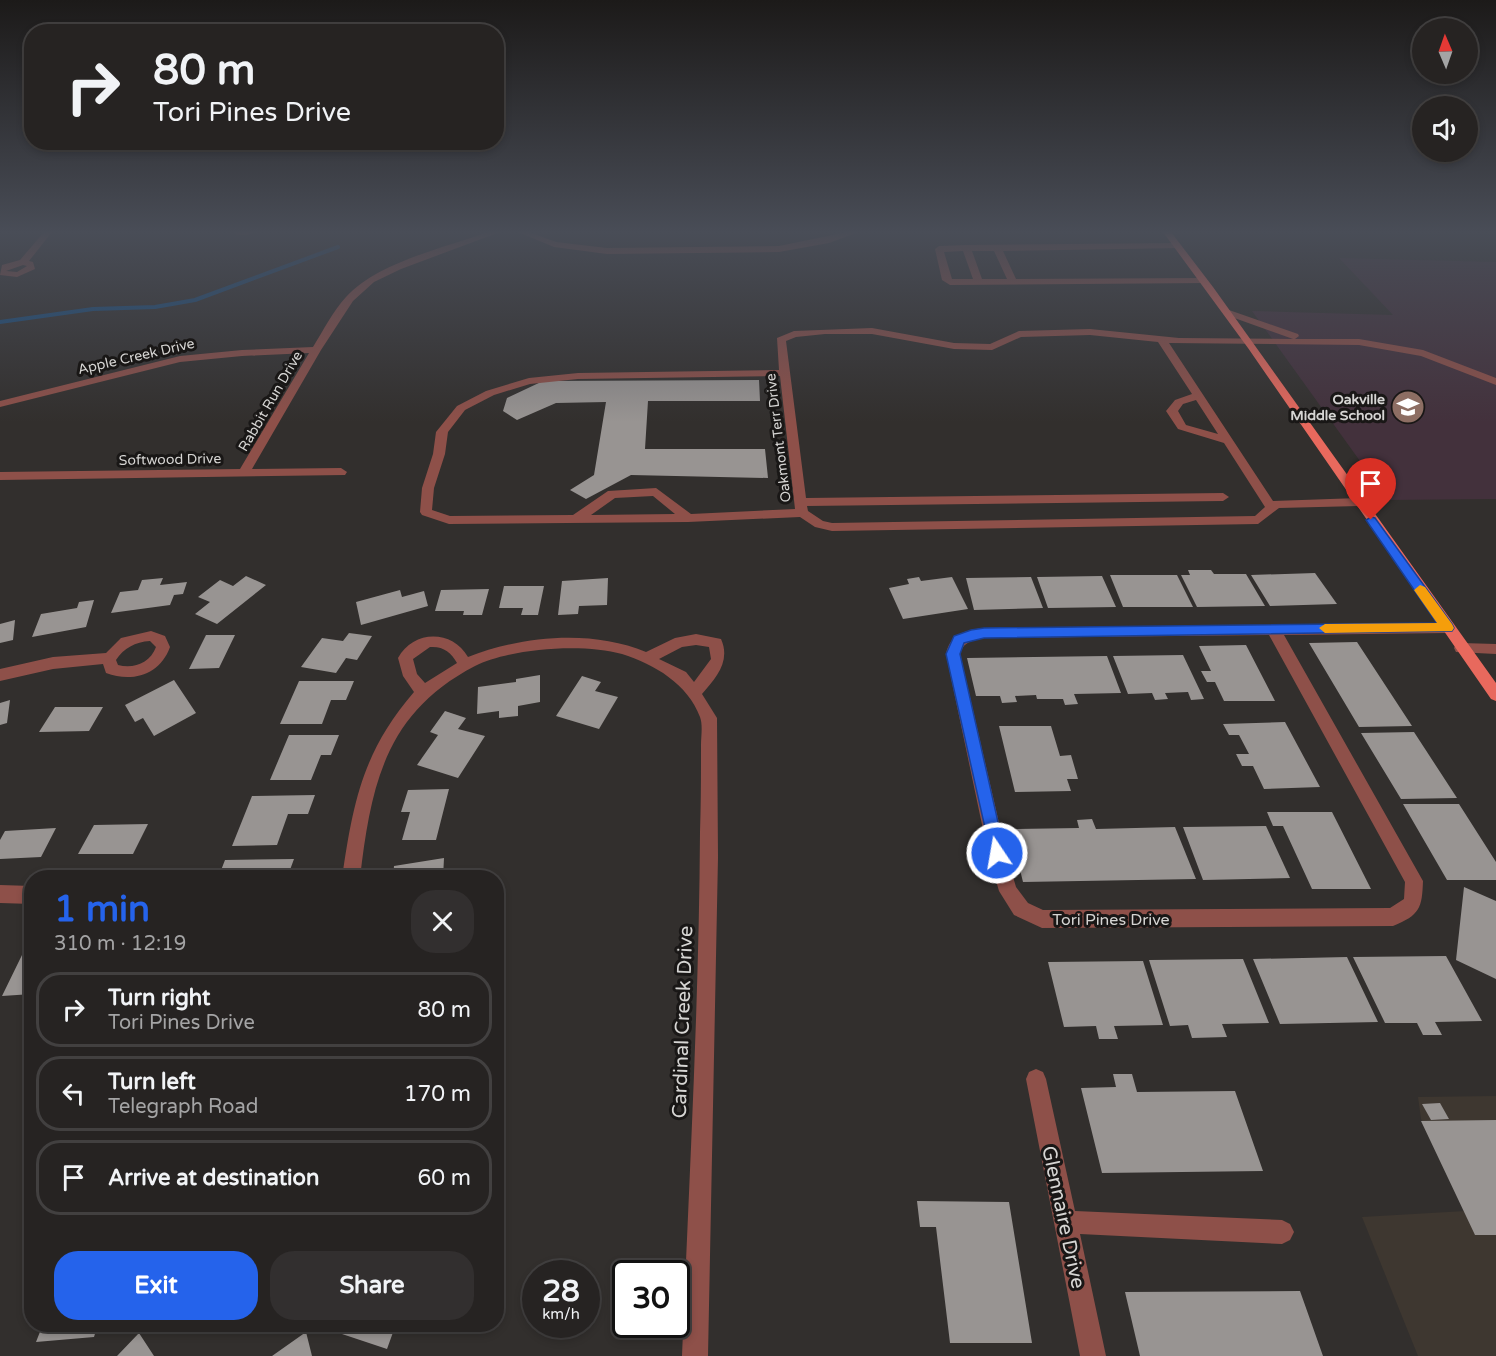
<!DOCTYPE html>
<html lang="en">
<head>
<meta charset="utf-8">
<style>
  :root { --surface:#262322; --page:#322f2f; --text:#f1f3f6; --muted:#a4a4a5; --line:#424040; --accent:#2563eb }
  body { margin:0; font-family:"Varela Round",sans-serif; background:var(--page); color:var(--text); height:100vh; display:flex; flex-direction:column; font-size:22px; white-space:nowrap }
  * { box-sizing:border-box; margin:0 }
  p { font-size:20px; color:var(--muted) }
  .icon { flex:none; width:33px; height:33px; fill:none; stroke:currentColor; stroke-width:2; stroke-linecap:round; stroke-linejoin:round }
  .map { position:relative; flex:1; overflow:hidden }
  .panel { position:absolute; left:24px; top:870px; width:480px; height:462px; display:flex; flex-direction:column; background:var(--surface); border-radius:24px; box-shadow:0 3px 9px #0003,0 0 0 2px var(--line) }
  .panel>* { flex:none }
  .banner { position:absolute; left:24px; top:24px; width:480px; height:126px; border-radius:24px; box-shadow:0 3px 9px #0003,0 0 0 2px var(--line); background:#262322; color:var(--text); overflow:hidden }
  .needle { width:39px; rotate:358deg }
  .fabs { position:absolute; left:1412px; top:18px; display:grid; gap:12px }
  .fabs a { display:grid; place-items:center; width:66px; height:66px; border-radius:50%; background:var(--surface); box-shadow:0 3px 9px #0003,0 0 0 2px var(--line); font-size:30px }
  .speed { position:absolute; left:522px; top:1260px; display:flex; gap:12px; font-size:30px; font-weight:700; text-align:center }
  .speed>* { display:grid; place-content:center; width:78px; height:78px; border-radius:50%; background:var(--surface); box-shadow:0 3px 9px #0003,0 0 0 2px var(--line); line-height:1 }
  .speed small { font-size:15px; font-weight:400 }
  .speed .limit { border:3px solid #111; border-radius:9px; background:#fff; color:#111 }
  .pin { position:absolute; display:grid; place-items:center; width:51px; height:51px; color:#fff; margin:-62px -26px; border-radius:50% 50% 50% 0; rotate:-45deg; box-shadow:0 0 6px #0007 }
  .pin .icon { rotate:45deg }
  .me { position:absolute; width:66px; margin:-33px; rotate:348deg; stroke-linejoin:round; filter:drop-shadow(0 0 4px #0008) }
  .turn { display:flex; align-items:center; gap:21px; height:126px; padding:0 30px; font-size:27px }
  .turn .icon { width:78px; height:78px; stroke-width:2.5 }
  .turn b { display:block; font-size:42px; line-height:51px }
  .round { display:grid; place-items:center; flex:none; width:63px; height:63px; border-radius:24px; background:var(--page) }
  .head { display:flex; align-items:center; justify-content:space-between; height:102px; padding:0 30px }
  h1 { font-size:36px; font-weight:700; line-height:45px; color:var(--accent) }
  .action { display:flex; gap:12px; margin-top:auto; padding:12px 30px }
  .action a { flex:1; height:69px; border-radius:24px; background:var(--accent); color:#fff; font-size:24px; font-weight:700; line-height:69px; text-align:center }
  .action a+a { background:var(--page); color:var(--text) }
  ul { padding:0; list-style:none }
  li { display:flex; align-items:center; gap:18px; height:75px; margin:0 12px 9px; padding:0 18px; border:3px solid var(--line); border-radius:24px }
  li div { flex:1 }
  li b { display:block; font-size:22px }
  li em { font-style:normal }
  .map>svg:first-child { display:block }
</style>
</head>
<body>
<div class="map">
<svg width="1496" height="1356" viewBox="0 0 1496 1356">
  <rect width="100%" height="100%" fill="#322f2d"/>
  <!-- built -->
  <path fill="#3e3730" d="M1496,1096V1356H1418L1362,1217L1465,1211L1421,1119L1418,1097Z"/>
  <!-- education -->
  <path fill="#43313c" d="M1339,258L1496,262V499L1388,500L1252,311L1393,315Z"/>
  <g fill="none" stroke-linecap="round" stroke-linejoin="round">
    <!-- stream -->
    <path stroke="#174e81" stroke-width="4" d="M0,322L93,309L155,307L195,300L338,247"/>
  </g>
  <!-- building -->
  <path fill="#989492" d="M759,380L760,401H648L645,449H765L768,478L631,475L586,499L570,490L594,475L606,402L556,403L517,420L503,411L507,398L543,381Z
    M1188,570H1211L1214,574H1246L1265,606L1197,607L1181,575H1190Z
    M1315,573L1337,604L1270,606L1251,575Z
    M1110,575H1177L1193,607H1123Z
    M246,576L266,585L217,624L195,614L210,602L198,597L220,580L233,586Z
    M1102,576L1116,607L1048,608L1037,577Z
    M919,577L921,581L952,577L968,609L903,619L889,588L909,584L907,579Z
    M1031,577L1043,608L974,610L966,578Z
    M163,578L160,585L187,582L183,594L174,595L170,605L111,613L120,592L138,590L142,580Z
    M608,578L607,605L579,606L578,614L558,615L562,581Z
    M504,586H544L538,615H521L523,608H499Z
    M489,589L482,615H463L464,611H435L441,590Z
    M400,590L402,597L424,591L428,606L361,625L356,602Z
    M94,600L86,627L32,637L41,614L77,608L79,602Z
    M15,620L13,640L0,643V624Z
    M349,633L372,636L357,660L346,658L336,673L301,667L322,638L343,641Z
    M206,635H235L219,668L189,669Z
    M1357,642L1412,726L1359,727L1309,643Z
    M1246,645L1275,701H1224L1215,682H1207L1201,671H1211L1199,646Z
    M1183,655L1204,699L1191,700L1188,692L1165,693L1168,699L1155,700L1152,693L1128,694L1113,656Z
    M1107,656L1121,693L1074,694L1078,704L1065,705L1063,699H1037L1036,695L1015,696L1017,702L1002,703L1000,696H976L967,658Z
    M540,675V702L518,706V716L499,718V711L477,714L478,687L516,682V679Z
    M582,676L601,682L595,691L618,697L599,729L556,716Z
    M174,680L196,713L154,736L143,718L135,722L125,705Z
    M299,681H354L346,700H331L322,724H280Z
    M10,700L7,723L0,725V703Z
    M55,707H103L89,731L39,732Z
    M445,711L466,718L458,729L485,736L458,778L417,765L438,735L430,732Z
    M1285,722L1320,787L1264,789L1253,766H1242L1236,754H1249L1239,735H1229L1223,724Z
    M999,726H1051L1060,756L1071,755L1078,779H1067L1071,791L1015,792Z
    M1414,732L1457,798L1401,799L1361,733Z
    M289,735H339L331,755H321L311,780H270Z
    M449,789L436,840H402L410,812H401L408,790Z
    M315,795L308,814H288L277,845L232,846L252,796Z
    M1403,804H1459L1496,862V880H1447Z
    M1267,812H1332L1371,889H1312L1283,826H1273Z
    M1092,819L1096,829L1175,827L1196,879L1023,882L1010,829L1079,828L1077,820Z
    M148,824L133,854H78L94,825Z
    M1266,826L1290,878L1203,880L1183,827Z
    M56,828L41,857L0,859V840L5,831Z
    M444,858L443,878H393L394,866Z
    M294,859L287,878H218L225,860Z
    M1464,887L1496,901V979L1456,960Z
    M22,955H32V994L2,996Z
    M1446,956L1482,1021L1435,1022L1442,1035H1423L1417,1023H1385L1353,957Z
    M1347,957L1378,1022L1280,1024L1253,959Z
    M1243,959L1269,1023L1222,1024L1227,1037L1192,1038L1188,1025L1170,1026L1149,960Z
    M1143,961L1163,1025L1114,1026L1118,1039H1099L1096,1026L1064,1027L1048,962Z
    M1113,1074H1132L1137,1092L1235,1091L1263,1171L1102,1173L1081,1088L1116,1087Z
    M1440,1103L1449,1119L1431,1120L1422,1104Z
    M1496,1120V1235H1475L1421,1121Z
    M917,1201L1009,1202L1032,1343H950L936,1227H920Z
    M1300,1291L1323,1356H1140L1125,1292Z
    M43,1324H98L94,1337L36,1342Z
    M322,1324H396L387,1349L321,1327Z
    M306,1332L312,1356H272Z
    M139,1333L154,1356H117Z"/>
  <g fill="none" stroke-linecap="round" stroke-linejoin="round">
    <!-- minor -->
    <path fill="#8e5049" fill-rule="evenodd" d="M44,232H52L29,261L33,262L35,269L17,277L0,275L2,265L20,260ZM23,265L27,266L17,272L6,271Z
      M232,232H254C249,236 236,236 232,232Z
      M488,232H500L401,269L374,282L353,301L321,350L252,469L341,468L347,472L345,475L0,480V472L240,469L309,353L242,356L180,362L0,407V401L180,356L242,350L313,347C323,331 333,311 346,297C378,262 444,248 488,232Z
      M518,232H529L556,242L607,248L779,246L847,232H859L829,243L779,252L607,254L554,247Z
      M1178,243L1182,246L1181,248L1003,251L1016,279L1204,278L1207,279V283L950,285L942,280L935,249L939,246L966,245ZM963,251L973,279H952L944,252ZM972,251H994L1007,279H982Z
      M1229,310L1298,334L1299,336L1295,339H1359L1423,350L1496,378V385L1421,356L1359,345L1169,343L1273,501L1359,498L1365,502L1359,506L1279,508L1258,524L832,531L815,527L800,517L688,522L449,524L422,515L420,512L422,488L433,454L436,432L457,406L486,391L529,378L578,373L779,370L777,338L794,331L872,328L954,343L990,344L1019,331L1090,329L1179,338L1293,339L1226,315L1224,313ZM825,334H872L954,349L992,350L1021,337L1090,335L1158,342L1192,394L1175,400L1166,411L1178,429L1224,443L1265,507L1255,516L832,523L823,521L808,511L807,506L1223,501L1229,497L1223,493L806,498L786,341L796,337ZM780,376L795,509L691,514L656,488L608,491L573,515L450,516L432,510L434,488L445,454L448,432L465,410L494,395L530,384L578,379ZM1196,400L1218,434L1186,425L1178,411L1183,404ZM653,496L675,514L591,515L615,498Z
      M1447,623L1454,628L1447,633L1284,635L1423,881C1422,908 1420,915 1393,926L1042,928L1014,915L999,891L988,853L946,654C950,634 966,630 984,628ZM1269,635L1405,882L1404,899L1390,908L1043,910L1028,903L1016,887L1006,853L960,654C963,642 973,640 984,638Z
      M151,631L165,636L170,647C160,675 132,683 106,673L103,664L53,669L0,681V669L53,657L106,653L121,638ZM150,641L156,647C150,663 134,669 118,665L116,660C124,648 135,642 150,641Z
      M696,634L721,639C731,661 716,678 702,694L717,718L718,857L708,1356H682C689,1181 699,1006 700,832C701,803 701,774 701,745C701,737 703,725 700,717C688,684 654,664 622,654C583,643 511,648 475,666C385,713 371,785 360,878H342C353,802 363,751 414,692L403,676L398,658C413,630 452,629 468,657C522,636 591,629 646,652L675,638ZM696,645L709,647L711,659L694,682L686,672L659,659L682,647ZM430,647C443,646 451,652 457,663L425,683L417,674L413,659Z
      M1461,643L1496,644V654L1456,652L1454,648L1456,644Z
      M0,885L32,886V904L0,903Z
      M1036,1069L1043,1072L1046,1079L1075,1211L1282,1220L1290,1224L1294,1232L1290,1240L1282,1244L1080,1234L1106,1356H1080L1026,1079L1029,1072Z"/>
    <!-- major -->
    <path fill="#e8695d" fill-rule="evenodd" d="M1163,232H1171L1213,287L1496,683V701L1491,699L1248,348Z"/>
  </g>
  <!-- sky -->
  <linearGradient id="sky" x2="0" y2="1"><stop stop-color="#1c1a19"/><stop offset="0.55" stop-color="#494d57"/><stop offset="1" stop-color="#494d57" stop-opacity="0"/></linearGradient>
  <rect width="1496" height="422" fill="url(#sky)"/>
  <!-- route -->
  <path fill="#2563eb" stroke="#184099" stroke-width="1.5" d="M1371,517L1375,518L1452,624L1454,628L1452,631L984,638L964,643L960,654L1005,853L1003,859L997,861L992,859L946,654L954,636L971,630L984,628L1437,623L1366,520Z"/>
  <!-- slow -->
  <path fill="#f59e0b" d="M1420,585L1425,587L1452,624L1454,628L1452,631L1325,633L1319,628L1325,624L1437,623L1414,590Z"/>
  <!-- icons -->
  <defs>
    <symbol id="school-disc" viewBox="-11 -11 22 22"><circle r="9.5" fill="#8d6e63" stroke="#191716"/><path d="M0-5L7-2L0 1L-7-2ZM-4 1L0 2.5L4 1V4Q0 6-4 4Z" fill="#fff"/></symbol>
  </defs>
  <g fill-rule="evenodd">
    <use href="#school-disc" x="1389" y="388" width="38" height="38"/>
  </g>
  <g text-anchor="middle" stroke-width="6" stroke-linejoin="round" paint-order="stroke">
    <!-- far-street labels -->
    <g font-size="14" fill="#d6d5d3" stroke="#191716">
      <text transform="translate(136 356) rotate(-13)" y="5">Apple Creek Drive</text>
      <text transform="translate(270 401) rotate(-60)" y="5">Rabbit Run Drive</text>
      <text transform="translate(778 438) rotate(-97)" y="5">Oakmont Terr Drive</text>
      <text transform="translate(170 459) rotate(-1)" y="5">Softwood Drive</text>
    </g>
    <!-- far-poi labels -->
    <g font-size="14" font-weight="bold" fill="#d6d5d3" stroke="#191716" text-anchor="end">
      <text x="1385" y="404">Oakville<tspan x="1385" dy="16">Middle School</tspan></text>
    </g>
    <!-- street labels -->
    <g font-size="16" fill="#d6d5d3" stroke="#191716">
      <text x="1111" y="925">Tori Pines Drive</text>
    </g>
    <!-- near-street labels -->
    <g font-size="20" fill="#d6d5d3" stroke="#191716">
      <text transform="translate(682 1022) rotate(-88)" y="7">Cardinal Creek Drive</text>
      <text transform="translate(1064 1217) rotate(78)" y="7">Glennaire Drive</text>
    </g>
  </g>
</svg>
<div class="fabs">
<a><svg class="needle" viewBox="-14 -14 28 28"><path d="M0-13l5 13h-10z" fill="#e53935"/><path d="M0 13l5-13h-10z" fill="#a4a4a5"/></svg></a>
<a><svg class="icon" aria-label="sound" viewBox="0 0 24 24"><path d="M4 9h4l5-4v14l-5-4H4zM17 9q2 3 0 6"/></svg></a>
</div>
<div class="speed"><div>28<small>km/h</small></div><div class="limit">30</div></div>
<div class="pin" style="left:1371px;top:520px;background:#d93025"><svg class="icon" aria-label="arrive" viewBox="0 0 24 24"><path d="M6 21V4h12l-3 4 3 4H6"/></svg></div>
<svg class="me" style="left:997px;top:853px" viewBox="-20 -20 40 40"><circle r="17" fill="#2563eb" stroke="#fff" stroke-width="3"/><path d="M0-11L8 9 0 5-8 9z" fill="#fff"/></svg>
<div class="banner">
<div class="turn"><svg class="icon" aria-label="right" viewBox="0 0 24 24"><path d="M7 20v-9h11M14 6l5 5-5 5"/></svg><div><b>80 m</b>Tori Pines Drive</div></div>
</div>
<section class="panel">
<div class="head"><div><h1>1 min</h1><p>310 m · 12:19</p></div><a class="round"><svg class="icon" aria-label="close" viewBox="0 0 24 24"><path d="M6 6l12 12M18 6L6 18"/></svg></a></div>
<ul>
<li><svg class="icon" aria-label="right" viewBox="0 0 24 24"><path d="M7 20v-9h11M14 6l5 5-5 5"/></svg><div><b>Turn right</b><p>Tori Pines Drive</p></div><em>80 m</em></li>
<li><svg class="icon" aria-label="left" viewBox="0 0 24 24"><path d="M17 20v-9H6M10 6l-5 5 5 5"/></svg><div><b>Turn left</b><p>Telegraph Road</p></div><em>170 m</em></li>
<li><svg class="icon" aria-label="arrive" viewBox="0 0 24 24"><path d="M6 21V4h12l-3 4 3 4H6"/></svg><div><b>Arrive at destination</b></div><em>60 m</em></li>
</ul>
<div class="action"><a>Exit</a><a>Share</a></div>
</section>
</div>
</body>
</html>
